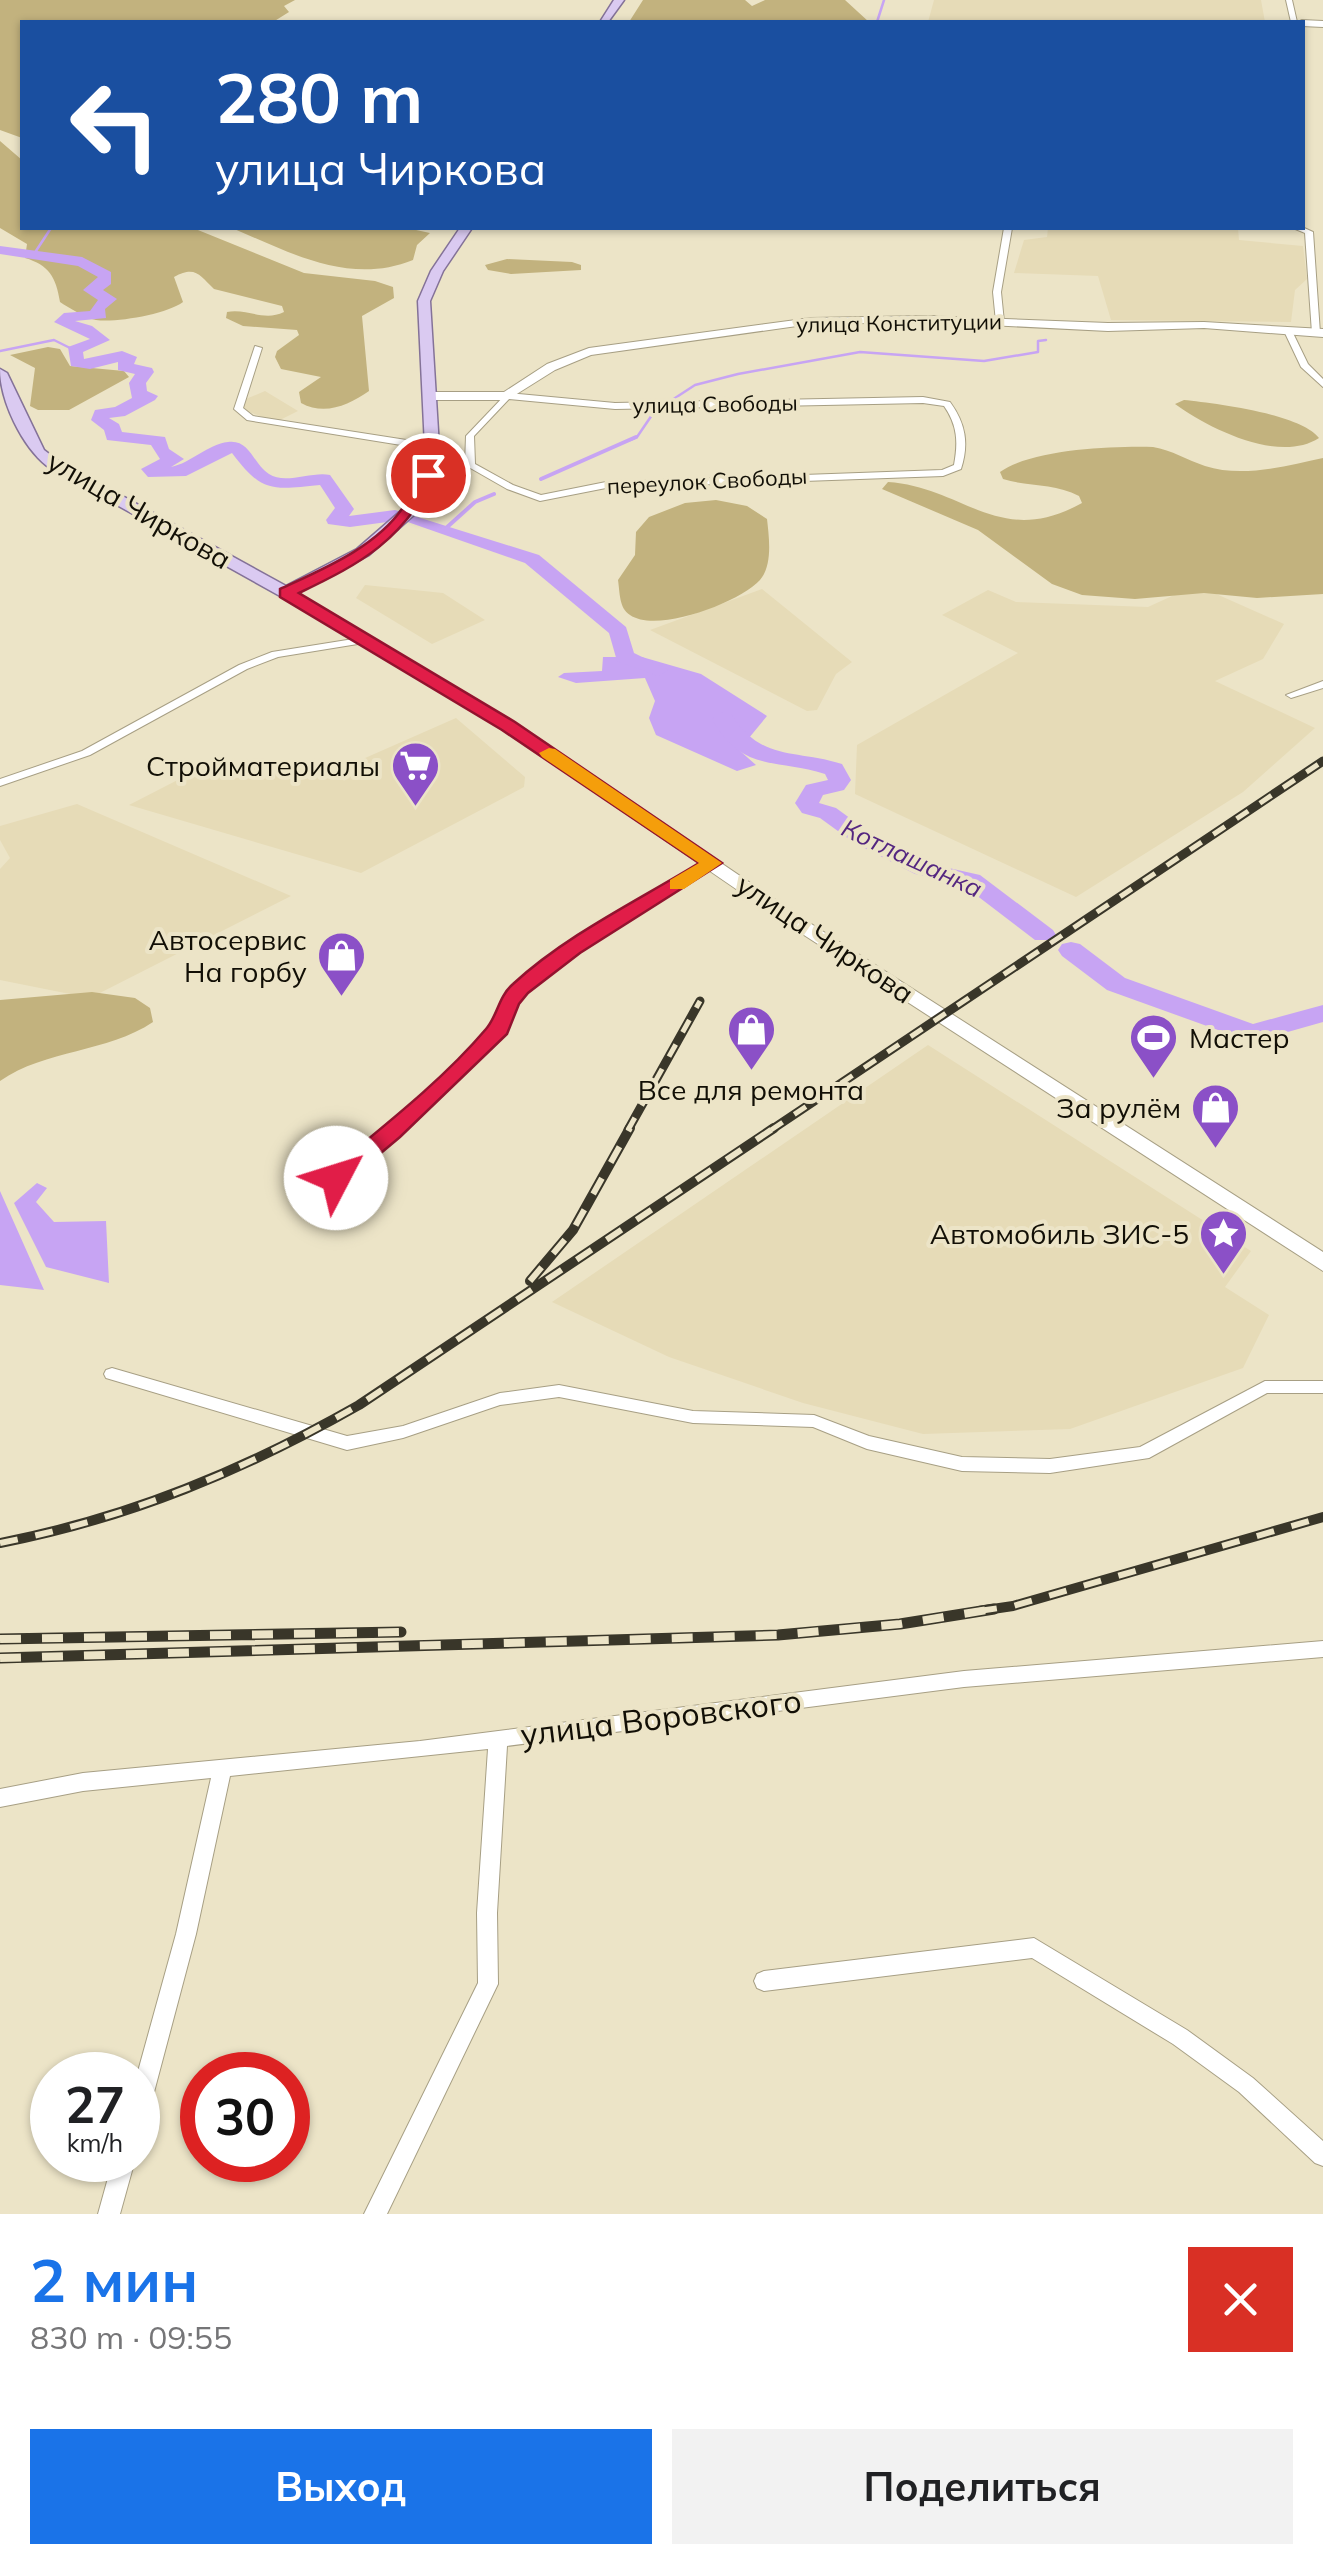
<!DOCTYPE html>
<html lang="ru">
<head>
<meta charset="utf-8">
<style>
  :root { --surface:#fff; --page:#f2f2f2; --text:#202124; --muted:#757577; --accent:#1a73e8 }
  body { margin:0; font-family:Mulish,sans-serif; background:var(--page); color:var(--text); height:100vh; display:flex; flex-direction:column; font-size:38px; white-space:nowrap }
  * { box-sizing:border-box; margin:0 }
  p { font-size:32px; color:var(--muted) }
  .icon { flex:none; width:55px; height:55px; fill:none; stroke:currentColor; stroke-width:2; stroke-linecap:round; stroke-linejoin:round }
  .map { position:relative; height:2214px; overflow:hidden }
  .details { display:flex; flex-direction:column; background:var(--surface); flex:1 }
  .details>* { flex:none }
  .hud { position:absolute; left:20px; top:20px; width:1285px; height:210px; border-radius:0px; box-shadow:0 2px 8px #0004; background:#1a4fa0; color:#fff; overflow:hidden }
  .speed { position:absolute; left:30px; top:2052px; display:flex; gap:20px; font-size:50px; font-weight:700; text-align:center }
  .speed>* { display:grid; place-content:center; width:130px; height:130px; border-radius:50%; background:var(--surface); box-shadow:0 2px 8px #0004; line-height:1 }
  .speed small { font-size:25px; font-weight:400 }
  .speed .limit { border:15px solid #d22; background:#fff; color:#111 }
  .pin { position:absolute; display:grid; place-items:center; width:85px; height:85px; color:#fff; margin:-42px; border:5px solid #fff; border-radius:50%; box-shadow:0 2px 10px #0007 }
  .me { position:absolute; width:110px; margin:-55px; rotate:50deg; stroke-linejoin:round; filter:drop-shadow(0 0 8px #0008) }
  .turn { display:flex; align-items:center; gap:35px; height:210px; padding:0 30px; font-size:45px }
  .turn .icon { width:130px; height:130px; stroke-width:2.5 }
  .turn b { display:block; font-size:70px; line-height:85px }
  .round { display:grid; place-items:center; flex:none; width:105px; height:105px; border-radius:0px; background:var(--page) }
  .head { display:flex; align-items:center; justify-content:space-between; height:170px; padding:0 30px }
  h1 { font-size:60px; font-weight:700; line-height:75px; color:var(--accent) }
  .action { display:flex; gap:20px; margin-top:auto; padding:20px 30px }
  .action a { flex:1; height:115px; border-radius:0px; background:var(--accent); color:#fff; font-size:40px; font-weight:700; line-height:115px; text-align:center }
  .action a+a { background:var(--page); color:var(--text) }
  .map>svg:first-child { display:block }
</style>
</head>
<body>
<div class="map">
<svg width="1323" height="2214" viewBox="0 0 1323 2214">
  <rect width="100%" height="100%" fill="#ece4c7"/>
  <!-- built -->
  <path fill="#e6dbb7" d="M934,0H1261L1265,22H928Z
    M1048,228H1238L1239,240L1303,246L1307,279L1295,290L1291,322L1111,320L1098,276L1014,273L1024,240L1047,237Z
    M265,391L298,411L276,422L241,409L246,399Z
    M365,585L443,593L485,620L432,644L356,598Z
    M1196,585L1284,624L1263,659L1215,681L1315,728L1243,792L1076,897L855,794L857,745L1018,653L942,615L988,590L1016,602L1148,607Z
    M762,589L852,662L836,674L817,710L807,711L650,630Z
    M456,718L525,777L524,787L361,873L129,805L199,769L287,766L331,773Z
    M77,804L291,896L90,998L0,980V869L10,858L0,840V826Z
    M928,1045L1251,1251L1225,1287L1269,1315L1243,1368L1070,1429L923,1434L803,1403L669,1357L552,1302Z"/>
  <!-- green -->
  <path fill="#c2b27e" d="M0,0H295L284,6L289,12L273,22H22V138L0,130Z
    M643,0H745L752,6L765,0H845L869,22H629Z
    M0,141L22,160V228H193L304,273L375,281L393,287L394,298L362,316L369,391C349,405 325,416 301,403L299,392L321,377L281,369L275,357L277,351L299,335L297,330L243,326L226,318L227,312C247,308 264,322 284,312L282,306L214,289C200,276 196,265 174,277L183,302C167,314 116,323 96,320C86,318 69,308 60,302C56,277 49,265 25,258L27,244L0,228Z
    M232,228H407L430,233L417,245L413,260C349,286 289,252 232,228Z
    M507,259L572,262L581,265V270L511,274L488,270L485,265Z
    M48,347L60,349L70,366L124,371L129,377L69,410H38L30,406L35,368L10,355Z
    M1184,400C1214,403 1302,414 1319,438C1279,464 1208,428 1175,404Z
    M1153,447C1172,450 1187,460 1205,466C1242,478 1286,466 1323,458V594L1257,598L1204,593L1135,599L1082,595L1052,584L978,530L882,489L888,482C964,487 999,549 1082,503L1079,496C1055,483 1029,487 1003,479L1000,472C1033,449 1112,446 1153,447Z
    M716,500L747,506L767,519C769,537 773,565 760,580C740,602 657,634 630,615C619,608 620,593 618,580L635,555L636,532L649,517L685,503Z
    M92,992L135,998L150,1008L153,1022C107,1053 46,1049 0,1081V1000Z"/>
  <!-- water -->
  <path fill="#c7a4f3" d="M603,657H642L701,674L767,716L739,750L756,765L737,771L656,735L649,718L655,701L645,678L576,683L558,677L564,673L602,671Z
    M37,1183L47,1188L36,1202L54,1222L106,1221L109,1283L46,1267L14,1203Z
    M0,1191L44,1290L0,1285Z"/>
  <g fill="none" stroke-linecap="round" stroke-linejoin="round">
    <!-- stream-far1 -->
    <path stroke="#c7a4f3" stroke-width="2.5" d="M877,22L884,0
      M34,254L51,228
      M0,351L54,340L74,350
      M672,400L695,385L738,374L860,352L984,361L1038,352V341L1046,340
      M630,440L637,437L654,412"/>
    <!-- stream -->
    <path stroke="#c7a4f3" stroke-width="4" d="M541,479L636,437
      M445,529L475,502L494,494"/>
    <!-- river -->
    <path fill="#c7a4f3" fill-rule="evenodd" d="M0,246L82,257L111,272V284L103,290L117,299L105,309L106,318L75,321L92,326L110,340L83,352L84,359L122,351L137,357L134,364L152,368L154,372L146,383L147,391L158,396L155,400L125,416L109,418L119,424L122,432L165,437L169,449L184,459L171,467C191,463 208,444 228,442C250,439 253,464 269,474C285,485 312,471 330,475L354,509L349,516L395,510L539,555L626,627L634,653L669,670L658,676L617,661L609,633L525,563L402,520L350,527L328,524L326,520L335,508L320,485C272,490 262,493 232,453L186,476L148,477L141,469L160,459L151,445L107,440L104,430L91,420L95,410L115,407L132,398L129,383L135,374L118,370V362L90,369L71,366L68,347L90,339L54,322L64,313L90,311L98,300L83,290L98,277L78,266L0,254Z
      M723,712L731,714C762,762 793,749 842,764L851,780L844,790L823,795L819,803L836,808L869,832L931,864L980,875L1053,930L1056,935L1053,940H1035L963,885L915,874L853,842L820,818L802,813L795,803L806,785L828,780L825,774C774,758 743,773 712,719Z
      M1071,942L1080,944L1125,978L1253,1024L1323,1005V1022L1252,1042L1243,1039L1107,990L1062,956L1058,950L1062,944Z"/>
    <defs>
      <path id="street" d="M1286,0H1292L1297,22H1291Z
        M1302,227L1313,232L1320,333L1316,335L1312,333L1305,233L1293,228Z
        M1004,228H1012L1001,292L1004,322L1000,324L996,322L993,292Z
        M1285,329L1292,331L1308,364L1323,379V387L1301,367L1284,331Z
        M255,346L262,348L243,408L253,416L432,444L436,447L432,450L247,420L234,409Z
        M507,393L615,403L923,397L950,402C966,424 969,444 961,469L943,476L606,488L540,501L507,489L465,465L466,436ZM509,399L615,409L923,403L944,406C958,426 958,443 954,465L942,470L606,482L541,495L513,485L475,464L474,436Z
        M366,637L370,638V642L278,657L247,669L90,755L0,786V779L82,751L239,665L272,652Z
        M1323,681V688L1291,698L1286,695Z
        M712,859L716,860L718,863L716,866L577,952L526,991L514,1003L504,1032L397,1135L341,1182H331L329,1178L331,1174L387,1129L493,1027L502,1002L516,985L569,946Z
        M112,1368L347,1436L403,1426L500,1393L559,1385L693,1411L814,1415L869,1436L962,1457L1050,1459L1140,1447L1265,1381H1323V1393H1267L1149,1458L1050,1473L962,1471L867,1449L813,1427L693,1423L559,1397L500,1405L403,1438L347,1450L106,1378L104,1374L106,1370Z
        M1323,1641V1657L964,1687L507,1746L497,1913L498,1984L387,2214H364L478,1983L477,1913L488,1749L230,1776L196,1934L149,2111L145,2118L138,2122L137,2075L176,1934L211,1778L83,1791L0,1807V1789L83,1773L420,1741L964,1671Z
        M1034,1938L1187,2030L1253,2078L1323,2141V2166L1315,2163L1239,2092L1173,2044L1032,1958L764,1991L757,1988L754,1981L757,1974L764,1971Z
        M113,2160H135L120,2214H98Z"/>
      <path id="secondary" d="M1302,20L1323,21V27L1302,26V22H1298Z
        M929,316L1108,323L1204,322L1323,329V337L1204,328L1108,331L929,322L811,324L591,355L555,370L507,400H429L423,396L429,392H504L547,364L589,348L811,318Z
        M286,589L515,723L802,918L1323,1252V1271L790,926L503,729L281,596L279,593Z"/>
      <path id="primary" d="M614,0H624L608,22H600Z
        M460,228H472L443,271L430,301L439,447L432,488L414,515L369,555L292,596H280L47,466C22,446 0,401 0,369L7,373L44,450L57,460L286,586L357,549L403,509L416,488L425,447L418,301L431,271Z"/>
    </defs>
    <!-- street casing -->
    <use href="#street" stroke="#a79f84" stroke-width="2"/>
    <!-- secondary casing -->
    <use href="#secondary" stroke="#a79f84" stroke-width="2"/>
    <!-- primary casing -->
    <use href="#primary" stroke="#847298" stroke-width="3"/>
    <!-- street -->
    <use href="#street" fill="#fff" fill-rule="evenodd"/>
    <!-- secondary -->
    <use href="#secondary" fill="#fff" fill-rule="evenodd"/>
    <!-- primary -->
    <use href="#primary" fill="#dacaf1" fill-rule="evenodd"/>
    <defs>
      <path id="rail-far2" d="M628,1130L700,1001
        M771,1130L1323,761"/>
      <path id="rail-far1" d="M530,1281L573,1230L630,1128
        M0,1543C129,1518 245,1470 359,1405L774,1128
        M979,1611L1013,1606L1323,1517"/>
      <path id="rail" d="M0,1639L401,1632
        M0,1658L778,1635L900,1624L994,1609"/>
    </defs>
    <!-- rail-far2 casing -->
    <use href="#rail-far2" stroke="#393629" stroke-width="9"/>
    <!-- rail-far1 casing -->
    <use href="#rail-far1" stroke="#393629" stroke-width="10"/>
    <!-- rail casing -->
    <use href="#rail" stroke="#393629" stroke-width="11"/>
    <!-- rail-far2 -->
    <use href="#rail-far2" stroke="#ece4c7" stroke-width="5" stroke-dasharray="14" stroke-linecap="butt"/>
    <!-- rail-far1 -->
    <use href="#rail-far1" stroke="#ece4c7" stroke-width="6" stroke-dasharray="18" stroke-linecap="butt"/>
    <!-- rail -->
    <use href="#rail" stroke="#ece4c7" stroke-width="8" stroke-dasharray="21" stroke-linecap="butt"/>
  </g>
  <!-- route -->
  <path fill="#e11d48" stroke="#92132f" stroke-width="2.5" d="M423,472L436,475C401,541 364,562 299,593L515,722L722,863L580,953L528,993L519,1004L507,1034L400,1137L344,1184L336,1187L324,1178L327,1173C381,1128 441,1082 486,1029C498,1015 498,997 513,984C566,935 637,901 699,863L502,730L280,597V589C323,569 377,547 404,506C411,495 416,483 423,472Z"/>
  <!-- slow -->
  <path fill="#f59e0b" d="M549,748L555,749L722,863L684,889H670V880L699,863L542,757L539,753Z"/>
  <!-- icons -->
  <defs>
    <symbol id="supermarket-pin" viewBox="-11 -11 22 30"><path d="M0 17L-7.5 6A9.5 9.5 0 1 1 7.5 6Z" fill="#8b50c7" stroke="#ece4c7"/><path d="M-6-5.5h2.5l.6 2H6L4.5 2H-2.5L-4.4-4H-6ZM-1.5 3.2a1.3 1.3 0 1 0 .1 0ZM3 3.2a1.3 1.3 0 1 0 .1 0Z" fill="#fff"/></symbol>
    <symbol id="shop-pin" viewBox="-11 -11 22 30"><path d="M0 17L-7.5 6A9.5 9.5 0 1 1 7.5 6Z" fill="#8b50c7" stroke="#ece4c7"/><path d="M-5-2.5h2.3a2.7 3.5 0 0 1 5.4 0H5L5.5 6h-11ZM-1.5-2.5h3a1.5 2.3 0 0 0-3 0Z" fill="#fff"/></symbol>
    <symbol id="stadium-pin" viewBox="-11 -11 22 30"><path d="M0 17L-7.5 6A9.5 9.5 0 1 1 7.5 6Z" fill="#8b50c7" stroke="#ece4c7"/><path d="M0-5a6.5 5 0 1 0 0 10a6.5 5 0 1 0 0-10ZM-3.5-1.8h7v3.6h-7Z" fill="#fff"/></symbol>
    <symbol id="sight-pin" viewBox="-11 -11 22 30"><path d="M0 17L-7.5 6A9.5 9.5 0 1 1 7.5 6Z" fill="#8b50c7" stroke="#ece4c7"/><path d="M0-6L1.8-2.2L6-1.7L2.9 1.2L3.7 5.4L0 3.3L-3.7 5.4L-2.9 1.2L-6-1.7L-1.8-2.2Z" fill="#fff"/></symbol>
  </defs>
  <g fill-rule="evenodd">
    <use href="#supermarket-pin" x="388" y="738" width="55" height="75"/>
    <use href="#shop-pin" x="314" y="928" width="55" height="75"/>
    <use href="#shop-pin" x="724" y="1002" width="55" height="75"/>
    <use href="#stadium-pin" x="1126" y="1010" width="55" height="75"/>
    <use href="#shop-pin" x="1188" y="1080" width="55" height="75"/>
    <use href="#sight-pin" x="1196" y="1206" width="55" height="75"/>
  </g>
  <g text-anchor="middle" stroke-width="8" stroke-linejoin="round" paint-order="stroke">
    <!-- far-street labels -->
    <g font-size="22" fill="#120f06" stroke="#ece4c7">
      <text transform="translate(899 323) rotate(-1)" y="8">улица Конституции</text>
      <text transform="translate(715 404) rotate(-1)" y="8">улица Свободы</text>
      <text transform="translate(707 481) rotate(-3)" y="8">переулок Свободы</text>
    </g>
    <!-- far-water labels -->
    <g font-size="25" font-style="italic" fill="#542680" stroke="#ece4c7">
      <text transform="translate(912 858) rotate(25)" y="9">Котлашанка</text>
    </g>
    <!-- street labels -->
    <g font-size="28" fill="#120f06" stroke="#ece4c7">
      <text transform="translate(139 510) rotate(30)" y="10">улица Чиркова</text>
      <text transform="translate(825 939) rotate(34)" y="10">улица Чиркова</text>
    </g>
    <!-- poi labels -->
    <g font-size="28" fill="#120f06" stroke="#ece4c7" text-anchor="end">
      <text x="380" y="776">Стройматериалы</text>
      <text x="307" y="950">Автосервис<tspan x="307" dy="32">На горбу</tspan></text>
      <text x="1189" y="1048" text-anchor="start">Мастер</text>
      <text x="751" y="1100" text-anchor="middle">Все для ремонта</text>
      <text x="1181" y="1118">За рулём</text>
      <text x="1189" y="1244">Автомобиль ЗИС-5</text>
    </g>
    <!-- near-street labels -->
    <g font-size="32" fill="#120f06" stroke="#ece4c7">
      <text transform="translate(661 1718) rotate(-7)" y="11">улица Воровского</text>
    </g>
  </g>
</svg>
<div class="speed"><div>27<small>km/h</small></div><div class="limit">30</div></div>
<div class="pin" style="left:428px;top:475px;background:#d93025"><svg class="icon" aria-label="arrive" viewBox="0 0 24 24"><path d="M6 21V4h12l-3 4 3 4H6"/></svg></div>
<svg class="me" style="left:336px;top:1178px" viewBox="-20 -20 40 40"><circle r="19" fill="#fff"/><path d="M0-13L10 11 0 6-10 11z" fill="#e11d48"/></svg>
<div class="hud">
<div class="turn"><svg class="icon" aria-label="left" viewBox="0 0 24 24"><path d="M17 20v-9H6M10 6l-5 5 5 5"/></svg><div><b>280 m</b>улица Чиркова</div></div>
</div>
</div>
<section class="details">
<div class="head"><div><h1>2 мин</h1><p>830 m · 09:55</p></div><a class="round" style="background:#d93025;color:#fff"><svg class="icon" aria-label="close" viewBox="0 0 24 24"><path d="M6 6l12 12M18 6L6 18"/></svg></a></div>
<div class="action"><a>Выход</a><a>Поделиться</a></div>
</section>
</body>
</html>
